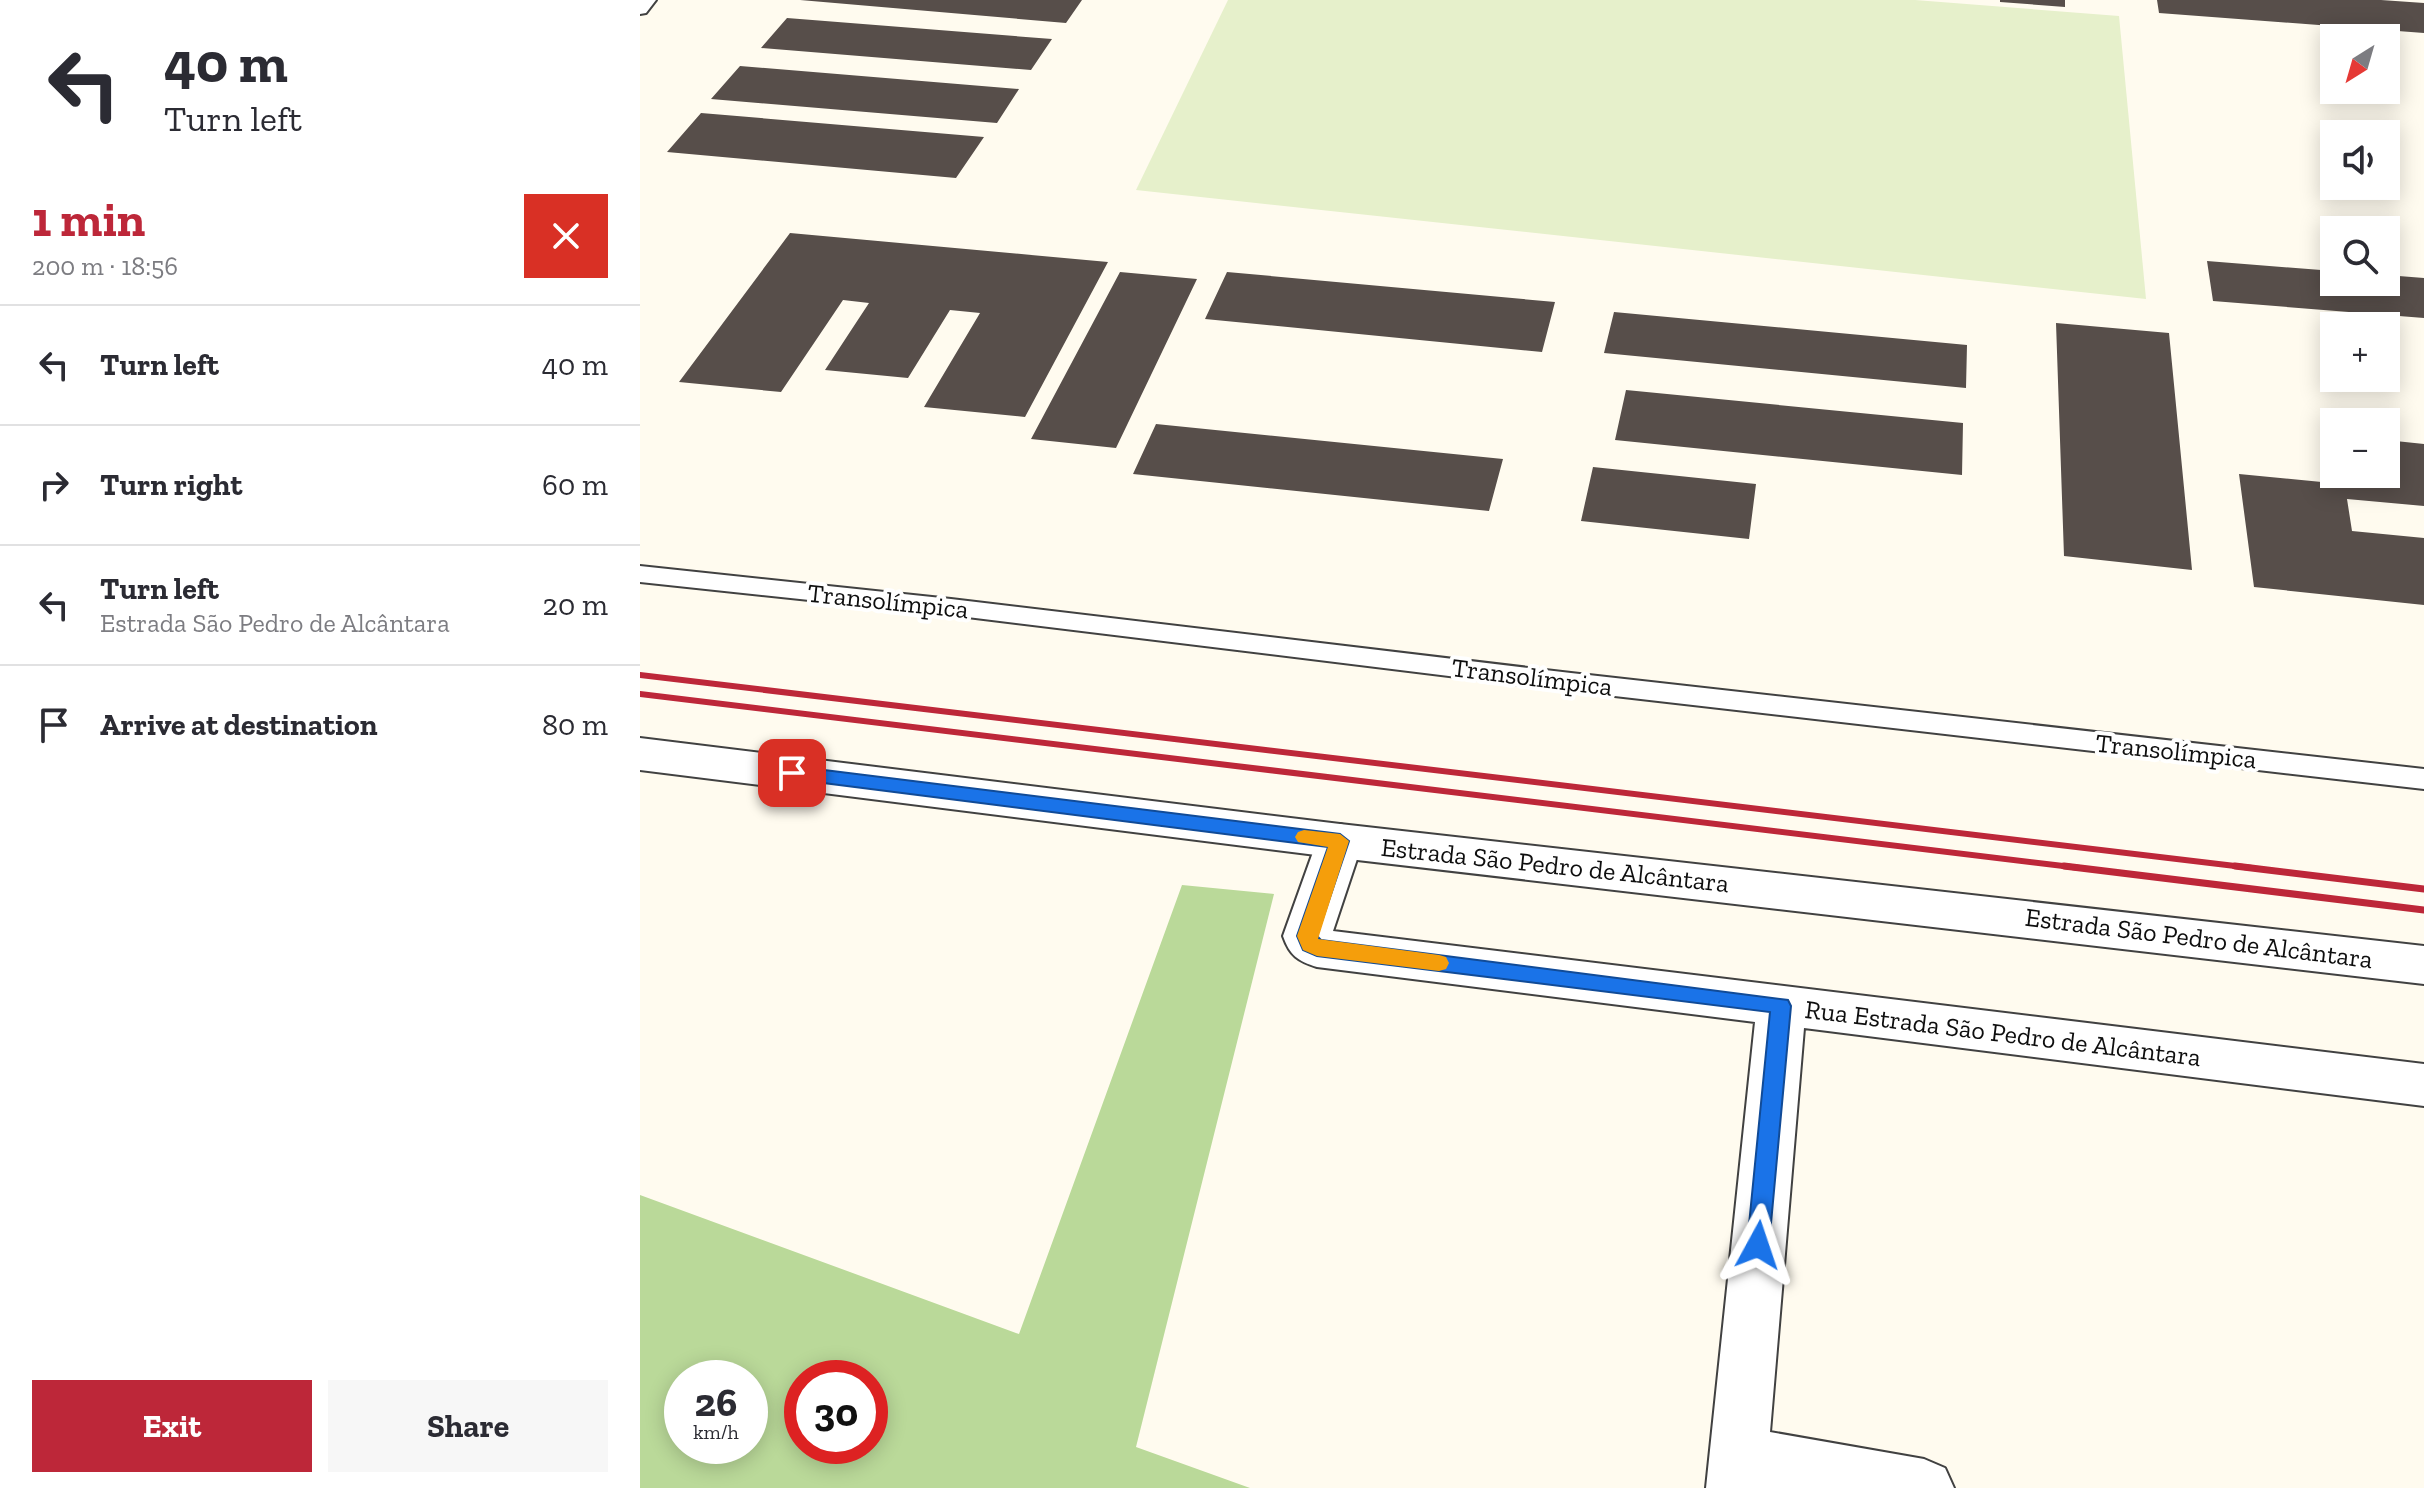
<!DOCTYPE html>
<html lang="en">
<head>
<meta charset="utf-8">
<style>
  :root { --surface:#fff; --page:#f7f7f7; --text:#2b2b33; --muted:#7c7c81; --line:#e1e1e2; --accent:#bd2739 }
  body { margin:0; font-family:"Zilla Slab",serif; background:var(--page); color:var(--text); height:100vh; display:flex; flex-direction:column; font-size:30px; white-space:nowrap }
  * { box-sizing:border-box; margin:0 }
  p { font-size:26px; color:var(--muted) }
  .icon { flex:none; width:44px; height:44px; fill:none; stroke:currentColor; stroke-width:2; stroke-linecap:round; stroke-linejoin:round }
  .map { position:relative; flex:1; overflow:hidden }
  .panel { display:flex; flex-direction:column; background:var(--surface); width:640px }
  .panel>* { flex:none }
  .hud { background:#fff; color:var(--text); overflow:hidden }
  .needle { width:52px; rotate:217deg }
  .buttons { position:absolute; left:1680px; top:24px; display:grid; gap:16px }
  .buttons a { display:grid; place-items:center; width:80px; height:80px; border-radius:0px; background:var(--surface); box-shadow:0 4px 20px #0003; font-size:40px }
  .speed { position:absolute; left:24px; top:1360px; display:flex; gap:16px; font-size:40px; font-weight:700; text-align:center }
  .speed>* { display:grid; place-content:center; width:104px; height:104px; border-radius:50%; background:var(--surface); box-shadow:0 4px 20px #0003; line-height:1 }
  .speed small { font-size:20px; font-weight:400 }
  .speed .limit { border:12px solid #d22; background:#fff; color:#111 }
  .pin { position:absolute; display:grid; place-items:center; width:68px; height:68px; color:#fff; margin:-34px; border-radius:16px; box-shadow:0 4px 12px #0006 }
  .me { position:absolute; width:88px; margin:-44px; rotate:5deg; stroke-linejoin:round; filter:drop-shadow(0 0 6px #0008) }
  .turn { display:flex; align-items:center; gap:28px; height:168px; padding:0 32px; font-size:36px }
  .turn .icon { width:104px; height:104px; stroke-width:2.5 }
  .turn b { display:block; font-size:56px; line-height:68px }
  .round { display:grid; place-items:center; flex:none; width:84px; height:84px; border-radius:0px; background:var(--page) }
  .head { display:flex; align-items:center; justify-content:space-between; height:136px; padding:0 32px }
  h1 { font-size:48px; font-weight:800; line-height:60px; color:var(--accent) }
  .cta { display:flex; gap:16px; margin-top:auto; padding:16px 32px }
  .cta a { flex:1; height:92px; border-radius:0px; background:var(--accent); color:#fff; font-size:32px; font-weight:800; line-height:92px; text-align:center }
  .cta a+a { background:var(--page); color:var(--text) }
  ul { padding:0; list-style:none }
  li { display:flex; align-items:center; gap:24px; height:120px; padding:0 32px; border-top:2px solid var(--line) }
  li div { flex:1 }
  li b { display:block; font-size:30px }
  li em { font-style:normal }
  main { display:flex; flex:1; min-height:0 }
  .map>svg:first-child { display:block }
</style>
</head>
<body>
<main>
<section class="panel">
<div class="hud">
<div class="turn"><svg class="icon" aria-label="left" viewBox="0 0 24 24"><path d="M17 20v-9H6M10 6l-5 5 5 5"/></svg><div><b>40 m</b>Turn left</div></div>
</div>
<div class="head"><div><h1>1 min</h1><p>200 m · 18:56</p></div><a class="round" style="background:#d93025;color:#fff"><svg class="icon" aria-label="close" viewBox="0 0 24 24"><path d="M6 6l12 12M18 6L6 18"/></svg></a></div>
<ul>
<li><svg class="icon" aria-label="left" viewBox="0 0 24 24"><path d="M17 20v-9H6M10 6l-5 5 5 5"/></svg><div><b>Turn left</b></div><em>40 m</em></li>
<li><svg class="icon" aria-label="right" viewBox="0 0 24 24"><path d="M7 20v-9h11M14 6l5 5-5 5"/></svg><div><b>Turn right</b></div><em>60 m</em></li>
<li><svg class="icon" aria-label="left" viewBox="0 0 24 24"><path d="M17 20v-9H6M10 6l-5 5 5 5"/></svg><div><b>Turn left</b><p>Estrada São Pedro de Alcântara</p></div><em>20 m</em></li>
<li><svg class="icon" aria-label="arrive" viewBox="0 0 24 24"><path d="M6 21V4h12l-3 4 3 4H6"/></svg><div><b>Arrive at destination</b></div><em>80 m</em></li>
</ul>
<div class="cta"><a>Exit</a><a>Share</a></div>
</section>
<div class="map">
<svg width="1784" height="1488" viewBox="0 0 1784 1488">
  <rect width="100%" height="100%" fill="#fffbef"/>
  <!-- forest -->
  <path fill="#bad999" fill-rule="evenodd" d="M542,885L634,894L496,1447L610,1488H0V1195L379,1334ZM42,1378H110V1446H42ZM162,1378H230V1446H162Z"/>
  <!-- pitch -->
  <path fill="#e6f0cb" d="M588,0H1275L1479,16L1506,299L496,190Z"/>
  <!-- building -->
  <path fill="#574e4a" d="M160,0H442L426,23Z
    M1360,0H1425V7L1360,2Z
    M1517,0H1741L1784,3V33L1519,13Z
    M147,18L412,39L391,70L121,48Z
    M100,66L379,89L357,123L71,99Z
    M61,113L344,137L316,178L27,152Z
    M150,233L468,262L385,417L284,407L340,313L310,310L268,378L185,370L229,303L203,300L141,392L39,382Z
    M1567,261L1694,271V282H1746V275L1784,278V318L1573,301Z
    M480,272L557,279L476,448L391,439Z
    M587,272L915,302L902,352L565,319Z
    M974,312L1327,345L1326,388L964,353Z
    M1416,323L1529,333L1552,570L1424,556Z
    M986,390L1323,423L1322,475L975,440Z
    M516,424L863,459L849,511L493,474Z
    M1746,440L1784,444V506L1707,499L1712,531L1784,538V605L1614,587L1599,474L1702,484L1700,474H1746Z
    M953,467L1116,484L1109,539L941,521Z"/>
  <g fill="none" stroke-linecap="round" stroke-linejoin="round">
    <defs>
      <path id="service" d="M0,0H16L6,13L0,14Z
        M0,566L311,599L931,673L1784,769V789L931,691L311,615L0,582Z"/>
      <path id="minor" d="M700,824L716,829L723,841L693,931L1784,1064V1106L1164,1028L1130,1432L1284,1459L1305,1468L1314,1488H1066L1115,1022L677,967C658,961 650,956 643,936L677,841L684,829Z"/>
      <path id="tertiary" d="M0,738L700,824L1784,946V984L700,858L0,770Z"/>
    </defs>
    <!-- service casing -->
    <use href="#service" stroke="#414141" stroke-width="4"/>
    <!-- minor casing -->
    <use href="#minor" stroke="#414141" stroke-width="4"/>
    <!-- tertiary casing -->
    <use href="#tertiary" stroke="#414141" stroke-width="4"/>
    <!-- service -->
    <use href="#service" fill="#fff" fill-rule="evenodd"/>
    <!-- minor -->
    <use href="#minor" fill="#fff" fill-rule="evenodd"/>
    <!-- tertiary -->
    <use href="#tertiary" fill="#fff" fill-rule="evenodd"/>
    <!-- rail-far1 -->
    <path stroke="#bd2739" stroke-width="6" d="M0,675L1612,868
      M0,694L1440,868"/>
    <!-- rail -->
    <path stroke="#bd2739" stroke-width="7" d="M1424,866L1784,910
      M1595,866L1784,889"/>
  </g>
  <!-- route -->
  <path fill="#1a73e8" stroke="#114b97" stroke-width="2" d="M152,766L700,834L709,841L677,936L681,940L1148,1000L1151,1006L1129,1245L1126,1252L1118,1255L1110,1252L1107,1245L1130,1012L677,956L663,950L657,936L688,847L152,779L143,773Z"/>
  <!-- slow -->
  <path fill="#f59e0b" d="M664,830L700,834L709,841L678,939L799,955L806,957L809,963L806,969L799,971L677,956L663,950L657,936L688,847L658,842L655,837L658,832Z"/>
  <g text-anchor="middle" stroke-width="8" stroke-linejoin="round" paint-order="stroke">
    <!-- street labels -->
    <g font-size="26" fill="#0e0e0e" stroke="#fff">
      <text transform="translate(248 601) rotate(6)" y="9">Transolímpica</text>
      <text transform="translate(892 677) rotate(7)" y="9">Transolímpica</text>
      <text transform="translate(1536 751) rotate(6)" y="9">Transolímpica</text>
      <text transform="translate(915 865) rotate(6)" y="9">Estrada São Pedro de Alcântara</text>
      <text transform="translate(1559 938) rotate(7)" y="9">Estrada São Pedro de Alcântara</text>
      <text transform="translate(1363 1033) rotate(7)" y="9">Rua Estrada São Pedro de Alcântara</text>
    </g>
  </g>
</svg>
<div class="buttons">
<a><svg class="needle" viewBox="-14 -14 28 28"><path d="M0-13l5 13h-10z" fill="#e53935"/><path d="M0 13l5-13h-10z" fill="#7c7c81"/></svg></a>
<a><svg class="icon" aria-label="sound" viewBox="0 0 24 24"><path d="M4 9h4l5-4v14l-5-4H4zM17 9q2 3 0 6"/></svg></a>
<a><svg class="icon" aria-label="search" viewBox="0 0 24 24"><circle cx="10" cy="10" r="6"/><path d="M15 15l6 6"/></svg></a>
<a>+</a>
<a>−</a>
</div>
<div class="speed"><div>26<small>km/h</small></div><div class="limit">30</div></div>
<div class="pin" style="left:152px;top:773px;background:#d93025"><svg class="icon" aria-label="arrive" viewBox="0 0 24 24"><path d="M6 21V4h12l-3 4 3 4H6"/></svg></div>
<svg class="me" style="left:1118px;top:1245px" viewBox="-20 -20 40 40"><path d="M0-17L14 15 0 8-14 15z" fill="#1a73e8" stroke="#fff" stroke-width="4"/></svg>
</div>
</main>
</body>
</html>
